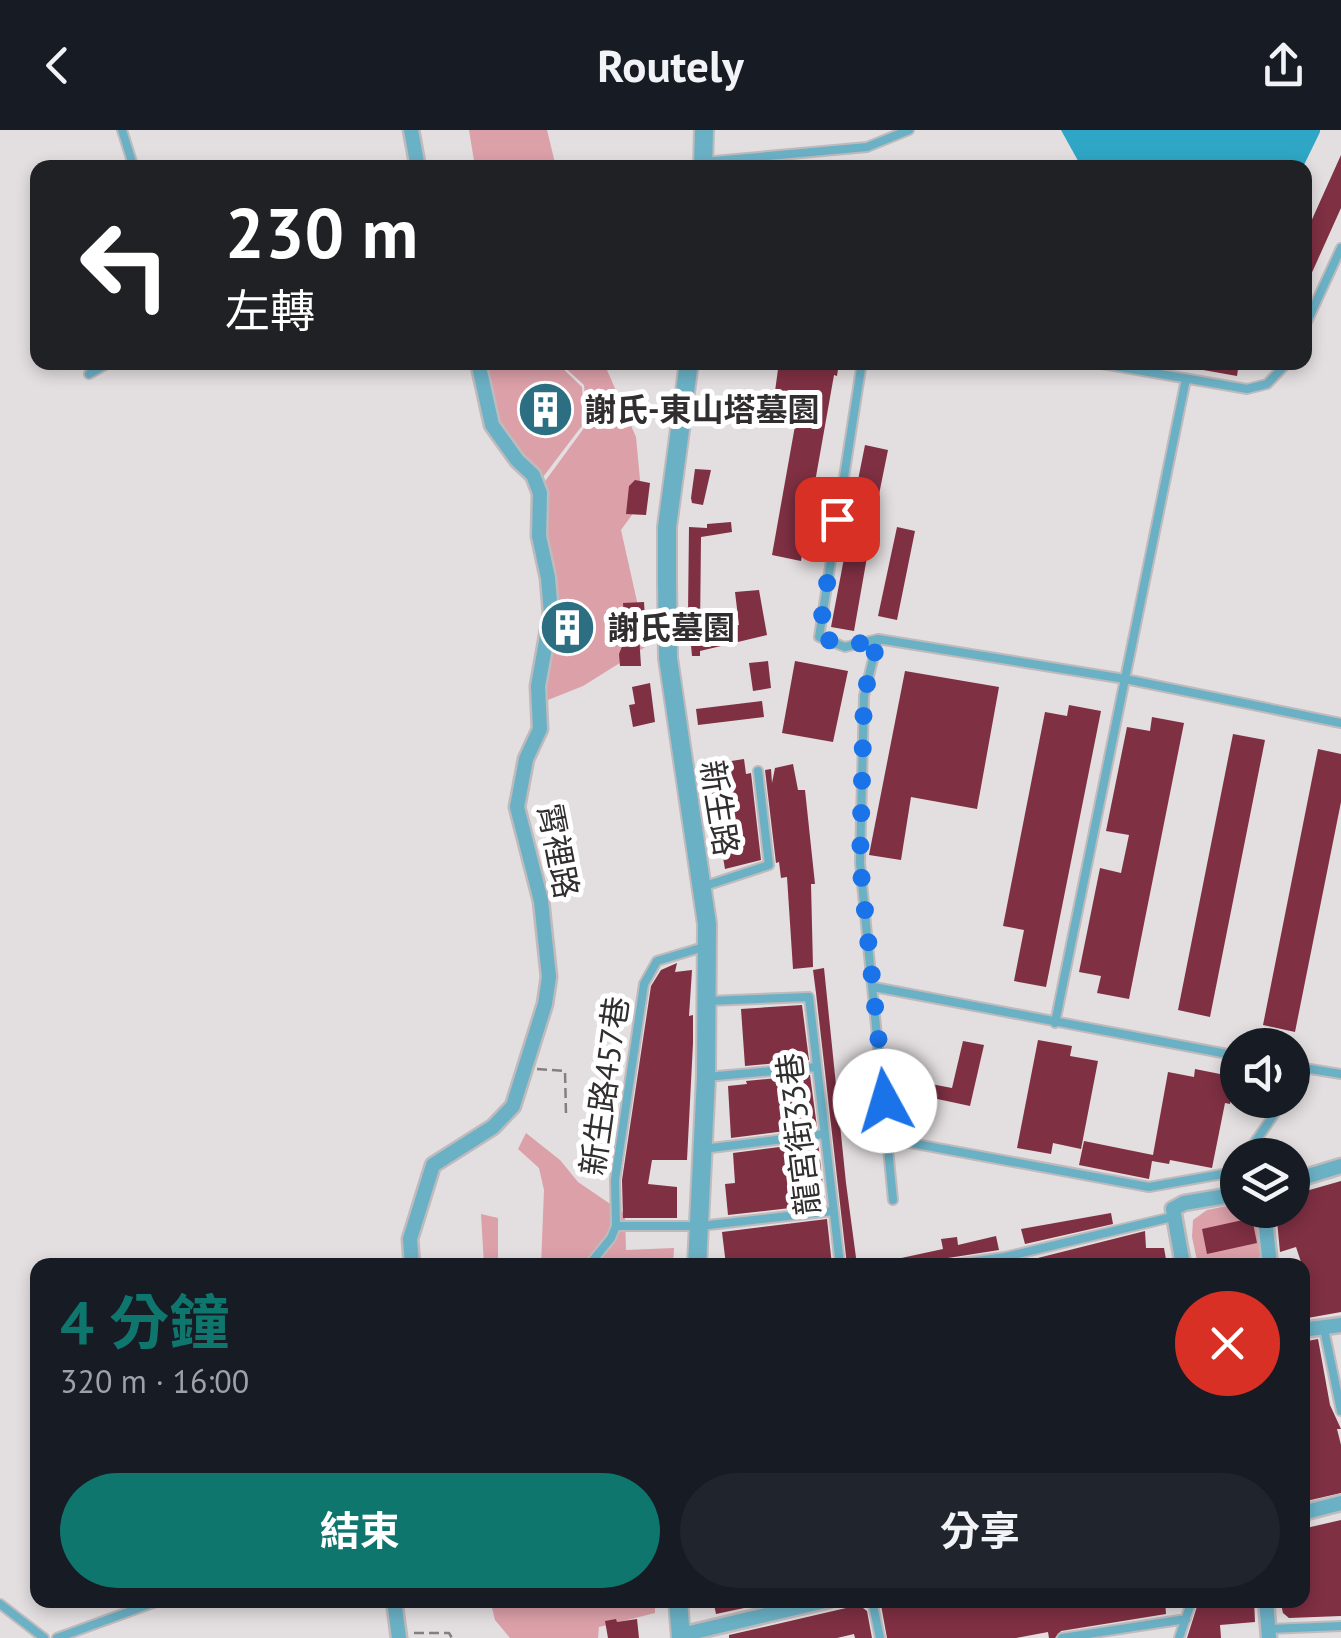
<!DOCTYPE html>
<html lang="zh-TW">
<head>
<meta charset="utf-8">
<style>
  :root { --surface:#171b24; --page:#20242c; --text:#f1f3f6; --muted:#9ea1a6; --accent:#0f766e }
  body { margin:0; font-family:"PT Sans","Noto Sans TC",sans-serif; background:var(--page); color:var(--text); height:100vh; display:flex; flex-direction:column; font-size:38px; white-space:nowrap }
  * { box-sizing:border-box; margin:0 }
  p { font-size:32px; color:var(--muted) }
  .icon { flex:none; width:55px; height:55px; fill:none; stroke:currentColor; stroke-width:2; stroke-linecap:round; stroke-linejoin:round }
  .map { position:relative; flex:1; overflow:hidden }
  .panel { position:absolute; left:30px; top:1128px; width:1280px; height:350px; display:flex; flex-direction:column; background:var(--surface); border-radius:20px; box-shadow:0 5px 15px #0003 }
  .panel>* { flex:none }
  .guide { position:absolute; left:30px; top:30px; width:1282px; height:210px; border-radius:20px; box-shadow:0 5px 15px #0003; background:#202124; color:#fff; overflow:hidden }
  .fabs { position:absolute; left:1220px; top:898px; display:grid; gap:20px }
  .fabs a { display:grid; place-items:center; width:90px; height:90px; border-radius:50%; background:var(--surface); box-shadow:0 5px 15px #0003; font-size:50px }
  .pin { position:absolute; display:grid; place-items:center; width:85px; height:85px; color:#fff; margin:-42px; border-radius:20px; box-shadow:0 5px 15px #0006 }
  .me { position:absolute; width:110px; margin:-55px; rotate:354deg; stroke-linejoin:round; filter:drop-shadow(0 0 8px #0008) }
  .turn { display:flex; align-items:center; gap:35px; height:210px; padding:0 30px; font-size:45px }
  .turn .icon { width:130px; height:130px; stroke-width:2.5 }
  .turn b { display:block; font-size:70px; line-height:85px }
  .round { display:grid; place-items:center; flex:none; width:105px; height:105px; border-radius:52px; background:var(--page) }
  .overview { display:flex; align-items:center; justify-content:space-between; height:170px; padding:0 30px }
  h1 { font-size:60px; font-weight:700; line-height:75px; color:var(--accent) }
  .button { display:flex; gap:20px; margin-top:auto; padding:20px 30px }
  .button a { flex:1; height:115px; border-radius:60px; background:var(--accent); color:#fff; font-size:40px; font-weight:700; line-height:115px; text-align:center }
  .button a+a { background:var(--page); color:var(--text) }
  header { display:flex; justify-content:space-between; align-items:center; height:130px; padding:0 30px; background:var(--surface); font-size:45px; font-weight:700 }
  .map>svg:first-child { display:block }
</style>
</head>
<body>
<header><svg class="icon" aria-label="back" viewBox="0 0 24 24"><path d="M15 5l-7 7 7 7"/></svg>Routely<svg class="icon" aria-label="share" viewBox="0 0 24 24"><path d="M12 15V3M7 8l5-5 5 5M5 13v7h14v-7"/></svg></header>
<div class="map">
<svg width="1341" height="1508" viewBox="0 0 1341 1508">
  <rect width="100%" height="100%" fill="#e3dedf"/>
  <!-- green -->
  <path fill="#dca0a9" d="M469,0H547L556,37H475Z
    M484,233H557L582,257L584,293L540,351C527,335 507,317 498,298C489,277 495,254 484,233Z
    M560,233H604L636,307L642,371L621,400L647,516L583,556L543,572V553L555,480L544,394L543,354L587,294L584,255Z
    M526,1003L560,1030L578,1052L625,1084L626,1120L674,1118L673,1135H541L544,1060L539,1038L518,1019Z
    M1237,1074L1238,1080H1264L1259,1135H1198L1192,1107L1193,1090L1207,1080Z
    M481,1084L498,1088V1135H484Z
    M490,1470H655V1483L599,1497L598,1508H510L495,1490Z"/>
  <!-- water -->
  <path fill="#2fa6c5" d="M1061,0H1320V2L1303,37L1082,38Z"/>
  <!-- building -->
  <path fill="#7f3043" d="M1341,25V78L1305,158V105Z
    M779,232H839L837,246L834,245L801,431L772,425L798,279L773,276Z
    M1193,232H1239L1237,246L1192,238Z
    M561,260L569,291L529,301L521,269Z
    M865,315L888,320L873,394L850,390Z
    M695,339L711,340L703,375L692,373L691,368Z
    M635,350L650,353L646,385L626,384L629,356Z
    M731,392L732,402L701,407L700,500L739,495L735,462L759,460L767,505L700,521V526H692L688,483L689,397L707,398V394Z
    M897,397L915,401L897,490L878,486Z
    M845,423L867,427L854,501L831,497Z
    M644,472L646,505H639L641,536H620L619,524L623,514H626L623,473Z
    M561,480L583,486L577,514L557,510Z
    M768,531L771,558L753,561L749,533Z
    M795,531L848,541L833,612L782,603Z
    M905,541L999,557L977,679L911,667L901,730L869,725Z
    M650,553L655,592L633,597L629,575L635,574L632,557Z
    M762,571L764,587L698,595L696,579Z
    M1069,575L1101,581L1046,857L1014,851L1024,800L1003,796L1045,582L1067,586Z
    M1152,587L1184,593L1129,869L1097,863L1101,846L1079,842L1100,738L1121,743L1129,705L1106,701L1127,597L1150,601Z
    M1233,604L1265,610L1210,887L1178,880Z
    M1318,619L1341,624V672L1295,902L1263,895Z
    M724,629L725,632L744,629L746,644L751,643L761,730L725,739L707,632Z
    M793,634L798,660H805L815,754H811L813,837L793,839L787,747L781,748L779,732L776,733L765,640L771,639L772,653L775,638Z
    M677,833L675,842L692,840L689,886L693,885V913L687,1030H652L648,1054L677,1057V1088H623L622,1050L651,856L661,840Z
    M824,838L846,1053L857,1135H847L816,863L813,840Z
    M802,875L809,930L745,936L741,879Z
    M1038,910L1072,916L1070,926L1098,931L1081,1019L1053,1013L1051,1024L1017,1018Z
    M963,911L984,915L970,976L928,967L931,954L952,958Z
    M1195,939L1230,946L1227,962L1232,963L1230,974L1225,973L1212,1038L1170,1030L1169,1034L1152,1031L1149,1049L1079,1035L1084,1011L1153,1025L1168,942L1194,947Z
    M810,945L817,997L731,1008L728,956L747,954L746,951Z
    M818,1012L825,1074L728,1085L725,1054L735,1053L733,1023Z
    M1341,1051V1182L1302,1189V1135L1296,1117L1280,1122L1276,1080H1292V1065Z
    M1111,1083L1113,1094L1025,1114L1021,1099Z
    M1252,1088L1257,1113L1207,1124L1202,1099Z
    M827,1089L832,1135H726L722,1102Z
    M1145,1101L1146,1118H1164L1167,1135H1010Z
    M996,1106L999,1120L948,1128L942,1135H892V1130L943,1119L941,1109L957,1107L958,1115Z
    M1318,1209L1330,1275L1341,1299H1337L1341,1315V1363L1302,1372V1212Z
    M1341,1390V1486L1289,1488L1283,1483L1280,1470H1302V1399Z
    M713,1470H757L758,1475L716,1484Z
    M885,1470H1047L1048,1474L1075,1470H1165L1166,1484L1061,1501L1055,1508H1049L1048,1502L1016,1508H887L881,1475Z
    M1199,1470H1254L1255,1492L1220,1495L1221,1508H1187Z
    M859,1475L867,1481L872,1508H855L854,1504L837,1508H729V1505Z
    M616,1489L617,1492L637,1489L639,1508H608L605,1491Z"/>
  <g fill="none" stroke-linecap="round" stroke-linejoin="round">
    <defs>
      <path id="service" d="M122,0L134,38
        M703,32L867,17L909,0
        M1305,196L1341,118
        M862,232L819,507L845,517L878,509L1125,549L1341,593
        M1091,232L1247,259L1267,254L1288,232
        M89,244L110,232
        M878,509L864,566L860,733L893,1070
        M702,757L769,735L758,641
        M874,857L1238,926
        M708,871L809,867L840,1135
        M1055,893L1186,249
        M1292,936L1341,944
        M706,947L816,937
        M1292,958L1307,938
        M889,1009L1149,1057L1234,1042L1238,1036
        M703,1019L824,1004
        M1246,1025L1284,970
        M616,1096H700L833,1081
        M589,1135L611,1108L616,1096L615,1050L644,854L657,831L707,816
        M949,1135L1005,1127L1172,1087
        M1324,1199L1341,1281
        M872,1470L880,1508
        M0,1474L44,1508
        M1269,1499L1341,1496
        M57,1508L161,1470
        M1062,1508L1186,1489
        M1179,1508L1192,1470"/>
      <path id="minor" d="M411,0L418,38
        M1292,1051L1341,1036
        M1264,1080L1270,1135
        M412,1135L410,1109L433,1035L493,997L513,976L545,874L549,847L541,771L517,677L526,629L540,599L538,556L551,484L548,448L539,406L540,363L533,345L517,330L492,295L478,232
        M1183,1135L1173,1079L1184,1073L1238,1064
        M1302,1200L1341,1195
        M1302,1383L1341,1373
        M394,1470L399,1508
        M1266,1470L1269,1508
        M681,1505L829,1470"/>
      <path id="tertiary" d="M703,38L704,0
        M689,232L667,397V451L668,528L707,794L706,947L697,1135
        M678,1470L681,1508"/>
    </defs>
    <!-- service casing -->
    <use href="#service" stroke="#bfbbbc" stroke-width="12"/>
    <!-- minor casing -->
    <use href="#minor" stroke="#bfbbbc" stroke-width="19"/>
    <!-- tertiary casing -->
    <use href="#tertiary" stroke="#bfbbbc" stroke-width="22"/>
    <!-- path -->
    <path stroke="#837f80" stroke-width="2.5" stroke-dasharray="10 5" stroke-linecap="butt" d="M537,939L565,941L566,984
      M414,1503H449L452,1508"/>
    <!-- service -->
    <use href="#service" stroke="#6bb1c6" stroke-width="8"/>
    <!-- minor -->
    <use href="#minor" stroke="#6bb1c6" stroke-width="14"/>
    <!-- tertiary -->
    <use href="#tertiary" stroke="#6bb1c6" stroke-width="18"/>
  </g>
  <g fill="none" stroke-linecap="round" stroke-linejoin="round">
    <!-- route -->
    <path stroke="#1a73e8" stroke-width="18" stroke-dasharray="0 32.4" d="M837,389L819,506L845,517L878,509L864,566L860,733L885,971"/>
  </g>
  <!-- icons -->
  <defs>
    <symbol id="building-disc" viewBox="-11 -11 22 22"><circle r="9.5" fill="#2d6f82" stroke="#fff"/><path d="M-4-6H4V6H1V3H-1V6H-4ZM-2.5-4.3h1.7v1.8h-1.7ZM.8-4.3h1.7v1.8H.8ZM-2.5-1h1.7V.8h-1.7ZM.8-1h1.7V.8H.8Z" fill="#fff"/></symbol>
  </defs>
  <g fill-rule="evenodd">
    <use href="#building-disc" x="514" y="248" width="63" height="63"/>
    <use href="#building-disc" x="536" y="466" width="63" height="63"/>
  </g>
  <g text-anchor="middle" stroke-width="10" stroke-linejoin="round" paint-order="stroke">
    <!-- poi labels -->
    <g font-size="32" font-weight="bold" fill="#302e2e" stroke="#fff" text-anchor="start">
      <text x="584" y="291">謝氏-東山塔墓園</text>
      <text x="607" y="509">謝氏墓園</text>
    </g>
    <!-- street labels -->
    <g font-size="32" fill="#302e2e" stroke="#fff">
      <text transform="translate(719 678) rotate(81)" y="11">新生路</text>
      <text transform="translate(558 721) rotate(79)" y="11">霄裡路</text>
      <text transform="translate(605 956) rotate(-82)" y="11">新生路457巷</text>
      <text transform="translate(799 1004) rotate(-97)" y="11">龍宮街33巷</text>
    </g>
  </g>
</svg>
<div class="fabs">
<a><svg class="icon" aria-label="sound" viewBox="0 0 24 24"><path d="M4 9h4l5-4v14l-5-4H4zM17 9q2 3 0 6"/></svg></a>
<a><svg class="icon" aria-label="layers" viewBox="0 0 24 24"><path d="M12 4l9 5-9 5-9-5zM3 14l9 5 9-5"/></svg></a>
</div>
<div class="pin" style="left:837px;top:389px;background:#d93025"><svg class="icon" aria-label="arrive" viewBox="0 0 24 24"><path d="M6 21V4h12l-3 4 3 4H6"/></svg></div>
<svg class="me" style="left:885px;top:971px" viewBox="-20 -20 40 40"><circle r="19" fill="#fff"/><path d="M0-13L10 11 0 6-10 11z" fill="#1a73e8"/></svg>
<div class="guide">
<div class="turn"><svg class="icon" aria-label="left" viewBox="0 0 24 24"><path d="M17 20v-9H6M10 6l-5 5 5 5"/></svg><div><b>230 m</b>左轉</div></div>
</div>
<section class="panel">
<div class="overview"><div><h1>4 分鐘</h1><p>320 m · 16:00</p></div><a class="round" style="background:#d93025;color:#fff"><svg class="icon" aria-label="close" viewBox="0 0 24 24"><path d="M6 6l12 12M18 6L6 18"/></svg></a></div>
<div class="button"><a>結束</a><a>分享</a></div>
</section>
</div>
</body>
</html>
